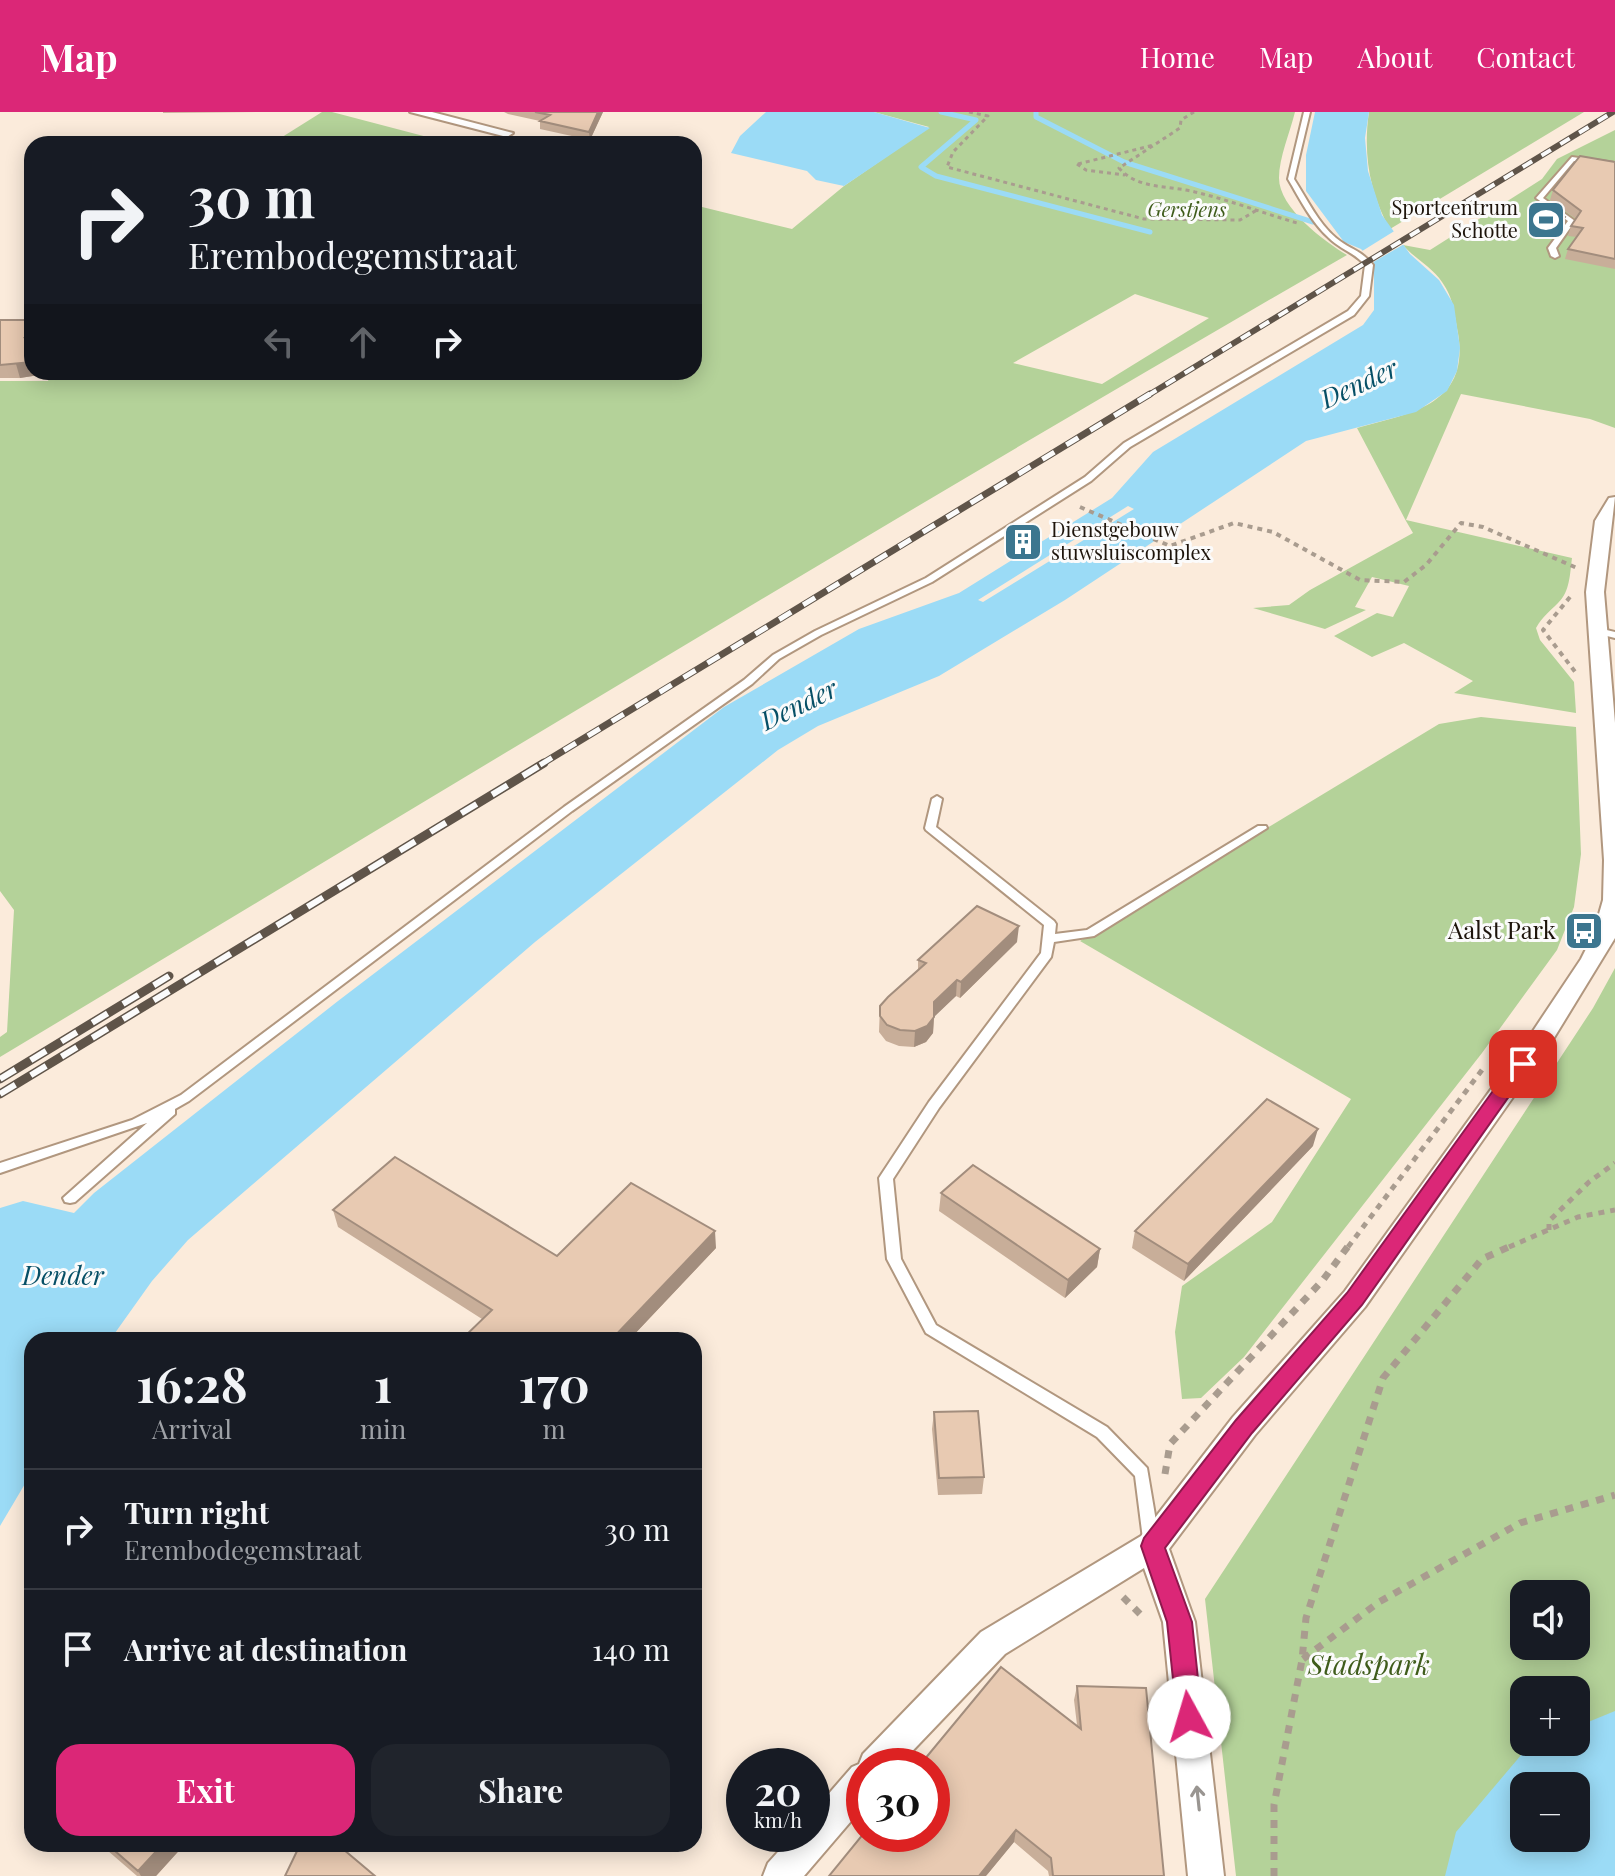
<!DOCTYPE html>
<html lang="en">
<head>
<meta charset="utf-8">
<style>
  :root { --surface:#171b24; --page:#20242c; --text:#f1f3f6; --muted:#9ea1a6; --line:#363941; --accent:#db2777 }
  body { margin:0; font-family:"Playfair Display",serif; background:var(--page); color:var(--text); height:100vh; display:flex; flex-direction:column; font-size:30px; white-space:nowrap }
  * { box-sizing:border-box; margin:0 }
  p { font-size:26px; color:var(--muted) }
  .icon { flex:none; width:44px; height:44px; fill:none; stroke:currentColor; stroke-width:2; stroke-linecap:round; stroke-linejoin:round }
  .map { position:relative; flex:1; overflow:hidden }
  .details { position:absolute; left:24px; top:1220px; width:678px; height:520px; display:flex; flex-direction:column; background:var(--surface); border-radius:24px; box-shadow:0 4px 20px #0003 }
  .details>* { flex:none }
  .hud { position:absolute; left:24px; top:24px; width:678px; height:244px; border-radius:24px; box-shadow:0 4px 20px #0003; background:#171b24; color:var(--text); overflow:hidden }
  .buttons { position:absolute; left:1510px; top:1468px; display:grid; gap:16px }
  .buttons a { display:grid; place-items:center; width:80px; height:80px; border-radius:16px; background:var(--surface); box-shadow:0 4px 20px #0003; font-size:40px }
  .speed { position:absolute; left:726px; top:1636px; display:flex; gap:16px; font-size:40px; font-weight:700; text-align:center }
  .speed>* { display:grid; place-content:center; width:104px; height:104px; border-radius:50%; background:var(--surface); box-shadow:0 4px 20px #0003; line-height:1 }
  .speed small { font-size:20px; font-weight:400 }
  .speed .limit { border:12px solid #d22; background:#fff; color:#111 }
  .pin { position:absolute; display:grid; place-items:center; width:68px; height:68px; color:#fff; margin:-34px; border-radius:16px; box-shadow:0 4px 12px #0006 }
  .me { position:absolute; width:88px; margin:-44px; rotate:354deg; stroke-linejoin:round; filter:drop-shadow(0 0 6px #0008) }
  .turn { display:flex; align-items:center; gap:28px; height:168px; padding:0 32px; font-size:36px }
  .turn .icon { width:104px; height:104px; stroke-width:2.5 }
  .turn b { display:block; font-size:56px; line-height:68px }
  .lanes { display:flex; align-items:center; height:76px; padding:0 32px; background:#0003; justify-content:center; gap:40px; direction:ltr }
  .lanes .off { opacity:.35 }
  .eta { display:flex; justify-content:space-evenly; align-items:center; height:136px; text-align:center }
  .eta b { font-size:48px; font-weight:700; line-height:56px }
  .action { display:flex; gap:16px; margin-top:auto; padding:16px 32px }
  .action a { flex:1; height:92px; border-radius:24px; background:var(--accent); color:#fff; font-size:32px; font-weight:700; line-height:92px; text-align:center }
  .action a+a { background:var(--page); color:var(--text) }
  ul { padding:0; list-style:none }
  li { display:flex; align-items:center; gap:24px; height:120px; padding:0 32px; border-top:2px solid var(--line) }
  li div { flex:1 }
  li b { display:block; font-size:30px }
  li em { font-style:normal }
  header { display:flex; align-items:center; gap:48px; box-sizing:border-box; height:112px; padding:0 40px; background:var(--accent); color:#fff }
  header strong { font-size:38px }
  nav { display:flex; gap:44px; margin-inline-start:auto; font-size:28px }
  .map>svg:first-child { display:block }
</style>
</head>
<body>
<header>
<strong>Map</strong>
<nav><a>Home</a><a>Map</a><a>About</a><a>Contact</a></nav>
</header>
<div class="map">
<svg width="1615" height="1764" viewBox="0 0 1615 1764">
  <rect width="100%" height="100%" fill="#fbebdb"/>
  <!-- green -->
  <path fill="#b4d299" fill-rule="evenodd" d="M322,0H332L454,32H271Z
    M874,0H1295C1290,20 1279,46 1279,66C1279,96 1324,129 1347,143C894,404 448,676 0,945V925L7,920L14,798L0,779V269H48L52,260H694V93L792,117L844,74L929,15ZM1135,182L1209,206L1102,272L1013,251Z
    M1369,0H1584L1390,117C1369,81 1363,40 1369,0Z
    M1615,18V316L1590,307L1461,282L1406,408L1572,446C1570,461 1570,480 1558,491C1549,500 1543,504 1536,516L1540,528L1574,570L1576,601L1454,581L1473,569L1404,531L1372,545L1334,524L1377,501L1393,505L1409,474L1372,465L1355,495L1366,498L1325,517L1253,496L1289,493L1310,478L1413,421L1406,409L1357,316C1411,301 1470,293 1458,221C1454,201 1454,187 1442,170C1432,155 1415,147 1403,133L1430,138L1542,67L1557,47Z
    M1481,605L1576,615L1581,742L1574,795L1557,838L1482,941L1244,1245L1201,1286L1182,1287L1175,1220L1182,1174L1272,1110L1351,987L1080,829L1439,612Z
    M1615,856V1764H1236L1205,1487L1593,896ZM1524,1482H1576V1534H1524ZM1524,1578H1576V1630H1524ZM1524,1674H1576V1726H1524Z"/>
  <!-- water -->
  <path fill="#9bdbf6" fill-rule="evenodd" d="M766,0H874L930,16L844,74L816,68L807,59L731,41L740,24Z
    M1315,0H1369L1365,26L1368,59L1382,103L1410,142L1439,168L1454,193L1460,236L1457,259L1447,279L1416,300L1306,329L1065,488L939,564L818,614L778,638L535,830L188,1128L152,1169L110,1228H32V1360L0,1414V1096L23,1089L74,1101L94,1081L338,889L724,595L859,517L959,481L1112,386L1153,340L1363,213L1374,198V151L1361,137L1344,130L1306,79V43ZM1128,394L1134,397L983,490L978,488Z
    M1615,1599V1764H1445L1456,1720L1527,1636L1541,1630H1576V1615ZM1576,1674V1726H1524V1674Z"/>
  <!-- pier -->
  <path fill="#fbebdb" d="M1396,118L1406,131L1370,152L1359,141Z"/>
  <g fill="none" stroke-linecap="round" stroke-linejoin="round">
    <!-- stream -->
    <path stroke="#9bdbf6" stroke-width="5" d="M941,0L976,8L921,55L936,64L1150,120
      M1036,0V5L1124,50L1313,110"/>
    <defs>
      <path id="service" d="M1304,0H1310L1294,67C1307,87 1318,111 1336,126C1349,137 1361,138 1373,153L1369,184L1354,203L1130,335L1091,369L932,470L821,523L779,547L752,572L572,699L189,989L175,997V1002L75,1090L70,1091L65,1090L63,1086L147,1011L0,1061V1051L132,1008L181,983L564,695L744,568L773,543L815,519L926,466L1085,365L1124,331L1348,199L1361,184L1365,153C1355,141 1340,137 1329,126C1311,110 1300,87 1288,67Z
        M1572,45L1615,51V55L1574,49L1543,86L1575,109L1556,136L1559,144L1555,146L1551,144L1548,136L1568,109L1536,86Z
        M1598,516L1615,520V526L1595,521L1593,519Z
        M937,684L942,687L936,715L1054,809L1056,812L1055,822L1087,818L1258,714H1266L1267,716L1094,824L1054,830L1051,845L939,996L893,1067L901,1147L936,1213L1107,1315L1147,1356L1159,1427L1157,1432L1151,1434L1145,1432L1143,1427L1135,1364L1097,1325L926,1221L887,1147L879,1066L929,990L1041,841L1044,813L926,718L925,716L932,687Z"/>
      <path id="minor" d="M410,0H432L513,21L507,25Z
        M1615,385L1604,480L1615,611V826L1549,934L1365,1195L1255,1323L1169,1437L1195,1510L1224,1764H1188L1163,1510L1144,1456L1005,1542L898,1654H864V1694L804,1764H763L768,1751L794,1722H812V1701L852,1655L859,1652L863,1642L981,1520L1141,1424L1233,1305L1345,1179L1531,922L1581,847L1593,823L1603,788L1604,748L1586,480L1595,409L1609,386Z"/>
    </defs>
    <!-- service casing -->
    <use href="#service" stroke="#b1977f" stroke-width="4"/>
    <!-- minor casing -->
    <use href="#minor" stroke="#b1977f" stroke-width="4"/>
    <!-- path-far3 -->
    <path stroke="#a99c8f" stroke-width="3" stroke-dasharray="4 4" stroke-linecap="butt" d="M969,0L988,4L953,40L947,55L1144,107L1240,108L1257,98
      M1194,0L1181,8L1180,16L1119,56C1138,78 1169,73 1195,80C1229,88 1263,101 1297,111
      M1077,52L1086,58L1125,63
      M1078,52L1154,33"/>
    <!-- path-far2 -->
    <path stroke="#a99c8f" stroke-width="4" stroke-dasharray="5 5" stroke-linecap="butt" d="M1080,395L1170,434L1234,411L1273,420L1360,468L1404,470L1426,453L1461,411L1483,415L1577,456
      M1570,485L1543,518L1576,561"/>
    <!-- path-far1 -->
    <path stroke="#a99c8f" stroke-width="5" stroke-dasharray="6 6" stroke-linecap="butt" d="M1549,1118V1109L1589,1070L1615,1051
      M1348,1135L1482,958
      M1509,1135L1578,1105L1615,1098"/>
    <!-- path -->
    <path stroke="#a99c8f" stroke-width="7" stroke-dasharray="8 8" stroke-linecap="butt" d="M1165,1362L1170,1332L1323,1168L1349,1133
      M1123,1485L1144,1506
      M1303,1547L1379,1490L1520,1411L1615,1383
      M1274,1764V1693L1302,1548L1306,1506L1383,1266L1482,1147L1513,1133"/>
    <!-- service -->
    <use href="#service" fill="#fff" fill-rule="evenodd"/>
    <!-- minor -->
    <use href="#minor" fill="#fff" fill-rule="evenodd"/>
    <defs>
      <path id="rail-far2" d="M1147,284L1613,0"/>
      <path id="rail-far1" d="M540,653L1150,282"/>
      <path id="rail" d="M0,967L169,864
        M0,982L544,651"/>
    </defs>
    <!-- rail-far2 casing -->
    <use href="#rail-far2" stroke="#5f5449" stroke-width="6"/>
    <!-- rail-far1 casing -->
    <use href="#rail-far1" stroke="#5f5449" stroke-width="7"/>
    <!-- rail casing -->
    <use href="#rail" stroke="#5f5449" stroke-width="9"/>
    <!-- rail-far2 -->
    <use href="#rail-far2" stroke="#fbfbfb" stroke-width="4" stroke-dasharray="11" stroke-linecap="butt"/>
    <!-- rail-far1 -->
    <use href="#rail-far1" stroke="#fbfbfb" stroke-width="5" stroke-dasharray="14" stroke-linecap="butt"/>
    <!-- rail -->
    <use href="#rail" stroke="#fbfbfb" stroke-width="6" stroke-dasharray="18" stroke-linecap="butt"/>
  </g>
  <!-- wall -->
  <path fill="#c8ae99" d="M163,0H258L163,1Z
    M504,0H603L590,28L540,17V9L508,2Z
    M1615,50V157L1565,147L1568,137L1577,125L1568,124L1571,114L1576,107L1550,88L1553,78Z
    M1564,110L1555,122L1535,120L1536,115Z
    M0,208L32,260H58L20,266H0Z
    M1017,830L960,886L956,884L934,904L933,921L926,930L914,935L899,934L886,929L879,920L880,894L918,858V848Z
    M1313,1034L1184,1169L1132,1136L1135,1119Z
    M941,1081L1100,1137L1097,1155L1065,1186L939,1099Z
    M333,1098L557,1144L716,1136L629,1228H461L482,1207L338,1115Z
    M934,1300L984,1365L982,1382L938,1383L932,1317Z
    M1077,1574L1164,1764H1049L1048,1759L1014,1730L986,1764L1077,1613L1074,1588Z
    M100,1732H185L156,1764H137Z"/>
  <!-- shaded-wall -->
  <path fill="#a28d7d" d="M598,0H603L590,28L589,20Z
    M32,250V260H58L20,266L16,252Z
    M1019,814L1017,830L960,886L961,870Z
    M957,868L956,884L933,906L934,890Z
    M934,905L933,921L926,930L914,935L915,919Z
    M1318,1017L1313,1034L1184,1169L1188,1152Z
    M715,1119L716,1136L629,1228H611Z
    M1100,1137L1097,1155L1065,1186L1068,1168Z
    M1016,1718L1014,1730L986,1764H978Z
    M163,1732H185L156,1764H141L138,1759Z"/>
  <!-- building -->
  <path fill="#e8cab2" stroke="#a28d7d" stroke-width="2" d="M535,0H598L589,20L540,9L550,3Z
    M1580,44L1615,50V147L1568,137L1583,116L1571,114L1581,99L1553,78Z
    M1552,96L1565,105L1556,117L1536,115Z
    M0,208H32V224L25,226L32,231V250L0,253Z
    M977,794L1019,814L961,870L957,868L934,890V905L927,914L915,919L900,918L887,913L880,904V894L888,885L926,851L918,848Z
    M1267,987L1318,1017L1188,1152L1135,1119Z
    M395,1045L557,1144L631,1071L715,1119L611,1228H461L492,1198L333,1098Z
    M973,1053L1100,1137L1068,1168L941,1081Z
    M978,1299L984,1365L939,1366L934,1300Z
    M1001,1555L1081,1617L1077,1574L1146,1576L1164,1764H1053L1051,1746L1016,1718L979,1764H829L864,1721L932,1722V1654H919Z
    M107,1732H163L138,1759Z
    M305,1732H337L375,1764H285L298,1737Z"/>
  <!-- one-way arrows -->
  <defs><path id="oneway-shaft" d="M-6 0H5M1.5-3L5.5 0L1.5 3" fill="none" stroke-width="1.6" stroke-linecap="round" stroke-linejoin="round" transform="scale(2)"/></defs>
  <use stroke="#999591" href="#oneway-shaft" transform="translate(1198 1686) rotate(-96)"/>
  <!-- route -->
  <path fill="#db2777" stroke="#8e194d" stroke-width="2" d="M1523,945L1529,947L1532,952L1529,956L1362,1193L1252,1321L1165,1436L1192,1510L1202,1605L1198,1614L1189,1618L1180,1614L1177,1605L1167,1510L1141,1434L1144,1426L1236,1308L1347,1181L1516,947Z"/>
  <!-- icons -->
  <defs>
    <symbol id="stadium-square" viewBox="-11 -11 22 22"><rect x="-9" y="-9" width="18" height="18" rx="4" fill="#3c768f" stroke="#fbfbfb"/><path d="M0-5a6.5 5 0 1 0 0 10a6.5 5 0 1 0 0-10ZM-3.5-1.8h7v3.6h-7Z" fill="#fff"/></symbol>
    <symbol id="building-square" viewBox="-11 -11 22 22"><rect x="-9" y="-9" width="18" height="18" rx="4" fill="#3c768f" stroke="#fbfbfb"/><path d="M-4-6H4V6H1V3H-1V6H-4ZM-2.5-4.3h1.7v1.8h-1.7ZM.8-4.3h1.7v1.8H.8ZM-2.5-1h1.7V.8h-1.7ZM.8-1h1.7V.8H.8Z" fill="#fff"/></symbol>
    <symbol id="bus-square" viewBox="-11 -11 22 22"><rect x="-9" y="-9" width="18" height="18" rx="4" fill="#3c768f" stroke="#fbfbfb"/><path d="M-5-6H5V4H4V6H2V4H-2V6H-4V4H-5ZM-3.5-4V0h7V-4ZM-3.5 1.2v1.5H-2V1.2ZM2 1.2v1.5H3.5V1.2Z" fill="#fff"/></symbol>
  </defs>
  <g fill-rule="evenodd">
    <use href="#stadium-square" x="1524" y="86" width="44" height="44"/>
    <use href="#building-square" x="1001" y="408" width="44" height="44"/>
    <use href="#bus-square" x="1562" y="797" width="44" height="44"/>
  </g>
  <g text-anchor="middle" stroke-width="6" stroke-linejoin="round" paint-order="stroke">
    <!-- far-poi labels -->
    <g font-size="20" fill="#1d140b" stroke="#fbfbfb" text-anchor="end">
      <text x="1518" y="103">Sportcentrum<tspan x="1518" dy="23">Schotte</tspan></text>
      <text x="1051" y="425" text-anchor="start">Dienstgebouw<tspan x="1051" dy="23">stuwsluiscomplex</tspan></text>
    </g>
    <!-- far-park labels -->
    <g font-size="20" font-style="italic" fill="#3f5c1b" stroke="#fbfbfb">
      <text x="1187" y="105">Gerstjens</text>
    </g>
    <!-- poi labels -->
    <g font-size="24" fill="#1d140b" stroke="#fbfbfb" text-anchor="end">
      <text x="1556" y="827">Aalst Park</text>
    </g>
    <!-- water labels -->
    <g font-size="26" font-style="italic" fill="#064f66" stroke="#fbfbfb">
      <text transform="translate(1359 272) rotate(-25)" y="9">Dender</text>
      <text transform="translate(799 593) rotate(-26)" y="9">Dender</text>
      <text x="63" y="1173">Dender</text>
    </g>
    <!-- near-park labels -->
    <g font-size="28" font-style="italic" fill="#3f5c1b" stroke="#fbfbfb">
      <text x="1369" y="1563">Stadspark</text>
    </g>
  </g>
</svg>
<div class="buttons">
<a><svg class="icon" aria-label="sound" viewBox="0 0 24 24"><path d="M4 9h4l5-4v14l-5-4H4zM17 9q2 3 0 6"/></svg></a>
<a>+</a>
<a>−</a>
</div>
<div class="speed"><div>20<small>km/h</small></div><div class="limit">30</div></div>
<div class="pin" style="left:1523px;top:952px;background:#d93025"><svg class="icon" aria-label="arrive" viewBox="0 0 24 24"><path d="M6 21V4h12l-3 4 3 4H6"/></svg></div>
<svg class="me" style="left:1189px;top:1605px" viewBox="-20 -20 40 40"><circle r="19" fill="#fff"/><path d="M0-13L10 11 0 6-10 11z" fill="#db2777"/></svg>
<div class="hud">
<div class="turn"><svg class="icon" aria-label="right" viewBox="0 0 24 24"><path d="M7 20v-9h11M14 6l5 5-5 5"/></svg><div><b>30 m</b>Erembodegemstraat</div></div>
<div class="lanes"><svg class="icon off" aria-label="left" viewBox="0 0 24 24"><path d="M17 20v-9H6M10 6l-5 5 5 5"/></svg><svg class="icon off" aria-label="ahead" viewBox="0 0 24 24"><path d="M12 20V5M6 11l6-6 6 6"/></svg><svg class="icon" aria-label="right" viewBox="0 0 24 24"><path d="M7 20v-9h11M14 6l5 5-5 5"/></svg></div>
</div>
<section class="details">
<div class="eta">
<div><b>16:28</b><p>Arrival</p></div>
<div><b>1</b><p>min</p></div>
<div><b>170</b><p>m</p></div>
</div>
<ul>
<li><svg class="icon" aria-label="right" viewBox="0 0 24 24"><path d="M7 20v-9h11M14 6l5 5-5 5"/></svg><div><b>Turn right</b><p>Erembodegemstraat</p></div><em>30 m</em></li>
<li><svg class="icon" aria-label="arrive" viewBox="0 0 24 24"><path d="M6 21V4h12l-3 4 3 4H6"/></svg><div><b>Arrive at destination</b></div><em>140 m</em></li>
</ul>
<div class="action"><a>Exit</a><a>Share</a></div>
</section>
</div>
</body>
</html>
